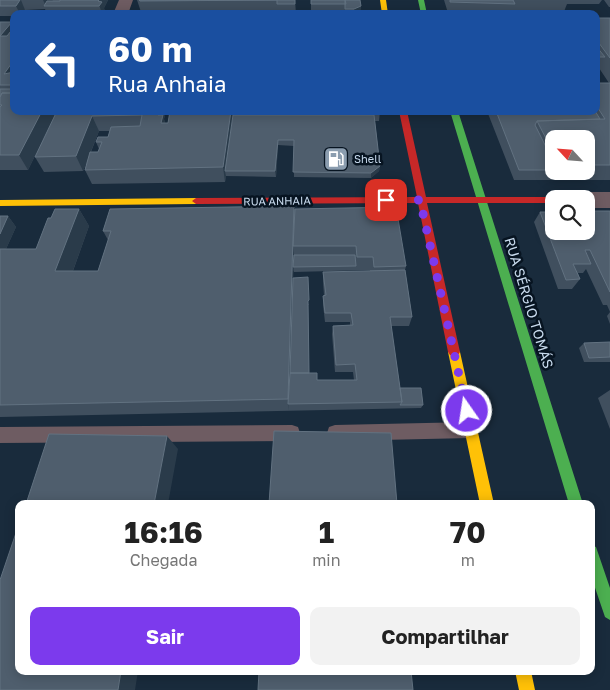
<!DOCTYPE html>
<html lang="pt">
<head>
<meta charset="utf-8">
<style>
  :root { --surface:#fff; --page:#f2f2f2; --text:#222; --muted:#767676; --accent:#7c3aed }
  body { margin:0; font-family:"Golos Text",sans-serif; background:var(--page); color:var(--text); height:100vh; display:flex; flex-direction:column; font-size:19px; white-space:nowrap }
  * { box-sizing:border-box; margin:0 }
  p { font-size:16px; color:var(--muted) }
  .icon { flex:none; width:28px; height:28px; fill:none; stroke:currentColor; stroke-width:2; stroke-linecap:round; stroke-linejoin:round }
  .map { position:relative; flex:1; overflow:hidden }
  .details { position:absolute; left:15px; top:500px; width:580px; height:175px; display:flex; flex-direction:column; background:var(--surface); border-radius:10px; box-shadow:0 2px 12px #0003 }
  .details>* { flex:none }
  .top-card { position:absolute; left:10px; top:10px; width:590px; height:105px; border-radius:10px; box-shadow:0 2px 12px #0003; background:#1a4fa0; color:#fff; overflow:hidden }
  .needle { width:32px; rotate:296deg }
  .buttons { position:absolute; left:545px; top:130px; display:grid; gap:10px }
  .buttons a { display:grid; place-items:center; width:50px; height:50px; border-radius:10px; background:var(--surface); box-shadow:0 2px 12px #0003; font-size:25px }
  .pin { position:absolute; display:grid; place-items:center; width:42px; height:42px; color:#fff; margin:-21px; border-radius:10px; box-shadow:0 2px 8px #0006 }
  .me { position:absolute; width:55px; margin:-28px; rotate:347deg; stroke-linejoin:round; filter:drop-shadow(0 0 4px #0008) }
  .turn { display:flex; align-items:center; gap:18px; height:105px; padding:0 15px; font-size:22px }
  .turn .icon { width:65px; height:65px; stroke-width:2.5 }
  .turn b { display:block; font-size:35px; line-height:42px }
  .eta { display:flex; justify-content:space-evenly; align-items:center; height:85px; text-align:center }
  .eta b { font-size:30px; font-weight:700; line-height:35px }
  .primary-button { display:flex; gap:10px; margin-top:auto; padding:10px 15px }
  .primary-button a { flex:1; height:58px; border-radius:10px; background:var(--accent); color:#fff; font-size:20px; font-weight:700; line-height:58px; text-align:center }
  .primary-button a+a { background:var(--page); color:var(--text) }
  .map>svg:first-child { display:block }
</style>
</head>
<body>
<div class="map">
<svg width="610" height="690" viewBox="0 0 610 690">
  <rect width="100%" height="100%" fill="#192b3c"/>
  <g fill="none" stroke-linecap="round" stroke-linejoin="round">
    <!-- lane -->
    <path fill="#6e5c62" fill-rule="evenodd" d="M471,422L477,424L479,430L477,436L471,438L335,441L329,439L327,433L329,427L335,425Z
      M292,425L298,427L300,433L298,439L292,441L0,443V427Z"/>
    <!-- street -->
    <path fill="#6e5c62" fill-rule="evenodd" d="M119,0H133L128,14H113Z
      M586,192H610V208H586V199H576L578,195Z"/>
    <!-- fast -->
    <path fill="#4caf50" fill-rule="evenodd" d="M418,0H424L427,14H421Z
      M450,111H458L583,504H569Z
      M591,545L596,547L610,588V620L605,617L591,576Z"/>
    <!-- slow -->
    <path fill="#ffc107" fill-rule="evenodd" d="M380,0H386L388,14H382Z
      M196,198L200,201L196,204L0,206V200Z
      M454,347L458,349L460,352L494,504H480L448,352L450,349Z
      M515,671H531L535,690H519Z"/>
    <!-- jam -->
    <path fill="#c62828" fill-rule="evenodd" d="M399,111H407L426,197H554L558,199H554V203H427L460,352L458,355L454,357L450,355L448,352L418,203L196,204L192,201L196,198L417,197Z"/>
  </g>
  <!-- wall -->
  <path fill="#404f5e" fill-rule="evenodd" d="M0,0H53V1V0H108L104,8L105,12L104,14H47L45,9L25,10L22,14H14V16H0Z
    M137,0H295L296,14H142L141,12Z
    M311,0H360L361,6L360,12L355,14H311Z
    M444,0H602L599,4H567L563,14H499L448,13Z
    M604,0H610V7H609Z
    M596,18H610V180H514L487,111H596V83H609L599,68H596ZM554,139H586V171H554Z
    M0,22H12L14,26V111H57L28,170H0Z
    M57,111H166L164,119L165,123H168L170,111H380L379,121H375L380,166L379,171L371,178L294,177V146L278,145L276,177L226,176L225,182L92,184L85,170L87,161L83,171L44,172L35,157ZM99,131H110L108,137L96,142L99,149L98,152H91Z
    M79,209L89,226L73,271H98L108,240L103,231L295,209L406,266L405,270L412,317L409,326H391L400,388L423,405L421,408L0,417V216H8L16,227L6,249H36L51,218ZM293,270L294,272L370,270V271L323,272V282L324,295L323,296V305L325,322H350V325L333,326L332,334L335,372H353L354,380H317L309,373L308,305H309L293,278Z
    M610,211V312L607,305H603L586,269L583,273H578L580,279L572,289H558L534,222L540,212Z
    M610,312V324L607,316Z
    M610,342V362H584L579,348L584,343Z
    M610,390V429L598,398Z"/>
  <!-- shaded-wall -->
  <path fill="#2a3b4a" d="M20,0H21L25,10L22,14H20L16,6Z
    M43,0H53L49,6H46Z
    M99,0H108L104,8L105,12L104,14H102L98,1Z
    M361,6L360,12L354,14V9Z
    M12,22L14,26V43L0,36Z
    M14,60V67H13L14,68V85L4,74Z
    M42,111H57L28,170L19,155Z
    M158,111H166L164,119L167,130L166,138L158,115Z
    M231,111H233L234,120L225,171L226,176L225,182L223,167Z
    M92,116L99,131L83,171L76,156Z
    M278,140V145L276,177L275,171Z
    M380,166L379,171L371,178V173Z
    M79,209L89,226L67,287L55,271Z
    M8,216L16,227L0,262V234Z
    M293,246L294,258L289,404H288L289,411L288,399Z
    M167,436L178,449L168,504H154Z
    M121,671H138L135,690H118Z"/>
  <!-- building -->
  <path fill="#4f5e6d" stroke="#627281" d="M0,0H20L16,6H0Z
    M60,0H99L98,1L102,2L99,6H44L47,1H60Z
    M139,0H277L140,1Z
    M277,0H295V4H277Z
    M311,0H345L346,4H311Z
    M345,0H360L361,6L354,9H345Z
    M450,0H513L515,4L450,2Z
    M596,18H610V58L596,39Z
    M0,22H12L0,36H7L14,27V60L4,74L14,72V85H0Z
    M596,46L605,57H596Z
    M596,83H610V165H586V139H554V154L537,121L605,119L596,105Z
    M0,89H14V93H2L0,97Z
    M2,93H14V111H42L19,155H0V107L2,105H0V97Z
    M57,111H158V115H163L161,123H168L170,111H231L223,167L85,170L90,152H98L102,142H96L98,137H108L111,127L140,126L142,115L92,116L76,156L35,157Z
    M496,111H595L600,119L537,121L535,125L554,163V170H519Z
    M233,115H374L380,166L371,173L293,172L294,140H278L275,171H225Z
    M294,206L288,399L0,405V249H36L48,218H51L55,209H79L55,271H98L111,231H103L110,209Z
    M396,207L406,266L374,267L373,257H357L356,246H293L295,209Z
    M586,211H610V292L590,250H585L591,264H573L580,279L566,280L540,212H554V231H586Z
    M0,216H8L0,234Z
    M294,255H355L356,266L293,267Z
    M405,270L412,317H390L402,402L288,404L290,373H317V380H357L355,364L336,365L333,326L353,325L351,313H325L323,296L326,295L323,272Z
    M308,277L309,300L308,301L309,373H290L293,278Z
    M610,342V357L589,358L584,343Z
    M400,388H421L423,405H400L402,402Z
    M274,431L391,433L397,504H269Z
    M49,434L167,436L154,504H26Z
    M19,524V671H121L118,690H0V580Z
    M259,671H411L413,690H258Z"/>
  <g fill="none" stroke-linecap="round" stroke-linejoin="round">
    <!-- route -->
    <path stroke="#7c3aed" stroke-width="9" stroke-dasharray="0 16.2" d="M386,200H420L467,411"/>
  </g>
  <!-- icons -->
  <defs>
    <symbol id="fuel-square" viewBox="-11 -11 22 22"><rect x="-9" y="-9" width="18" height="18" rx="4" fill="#8b9daf" stroke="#071421"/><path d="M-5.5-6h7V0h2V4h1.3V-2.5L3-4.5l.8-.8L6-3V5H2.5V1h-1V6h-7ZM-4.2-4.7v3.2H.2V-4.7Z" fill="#fff"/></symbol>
  </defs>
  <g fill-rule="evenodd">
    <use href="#fuel-square" x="322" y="145" width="28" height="28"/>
  </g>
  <g text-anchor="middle" stroke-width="5" stroke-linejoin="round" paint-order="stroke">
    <!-- far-poi labels -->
    <g font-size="11" fill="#c8daed" stroke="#071421" text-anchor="start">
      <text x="354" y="163">Shell</text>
    </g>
    <!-- far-street labels -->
    <g font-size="11" fill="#c8daed" stroke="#071421">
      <text transform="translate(277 201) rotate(-1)" y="4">RUA ANHAIA</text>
    </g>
    <!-- street labels -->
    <g font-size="14" fill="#c8daed" stroke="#071421">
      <text transform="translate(529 303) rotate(73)" y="5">RUA SÉRGIO TOMÁS</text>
    </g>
  </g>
</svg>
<div class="buttons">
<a><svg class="needle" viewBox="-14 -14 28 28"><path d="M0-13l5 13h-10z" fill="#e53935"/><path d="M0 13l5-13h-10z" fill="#767676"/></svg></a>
<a><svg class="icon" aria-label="search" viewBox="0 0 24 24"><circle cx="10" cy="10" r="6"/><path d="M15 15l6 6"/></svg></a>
</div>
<div class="pin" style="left:386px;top:200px;background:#d93025"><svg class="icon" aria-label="arrive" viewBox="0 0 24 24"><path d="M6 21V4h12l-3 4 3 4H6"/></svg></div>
<svg class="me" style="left:467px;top:411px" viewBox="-20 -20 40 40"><circle r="17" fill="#7c3aed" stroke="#fff" stroke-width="3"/><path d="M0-11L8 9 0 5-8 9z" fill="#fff"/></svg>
<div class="top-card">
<div class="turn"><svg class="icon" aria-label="left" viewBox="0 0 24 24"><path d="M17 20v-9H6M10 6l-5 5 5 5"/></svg><div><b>60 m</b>Rua Anhaia</div></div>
</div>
<section class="details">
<div class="eta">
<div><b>16:16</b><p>Chegada</p></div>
<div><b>1</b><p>min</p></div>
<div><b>70</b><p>m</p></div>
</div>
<div class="primary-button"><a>Sair</a><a>Compartilhar</a></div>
</section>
</div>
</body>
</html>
